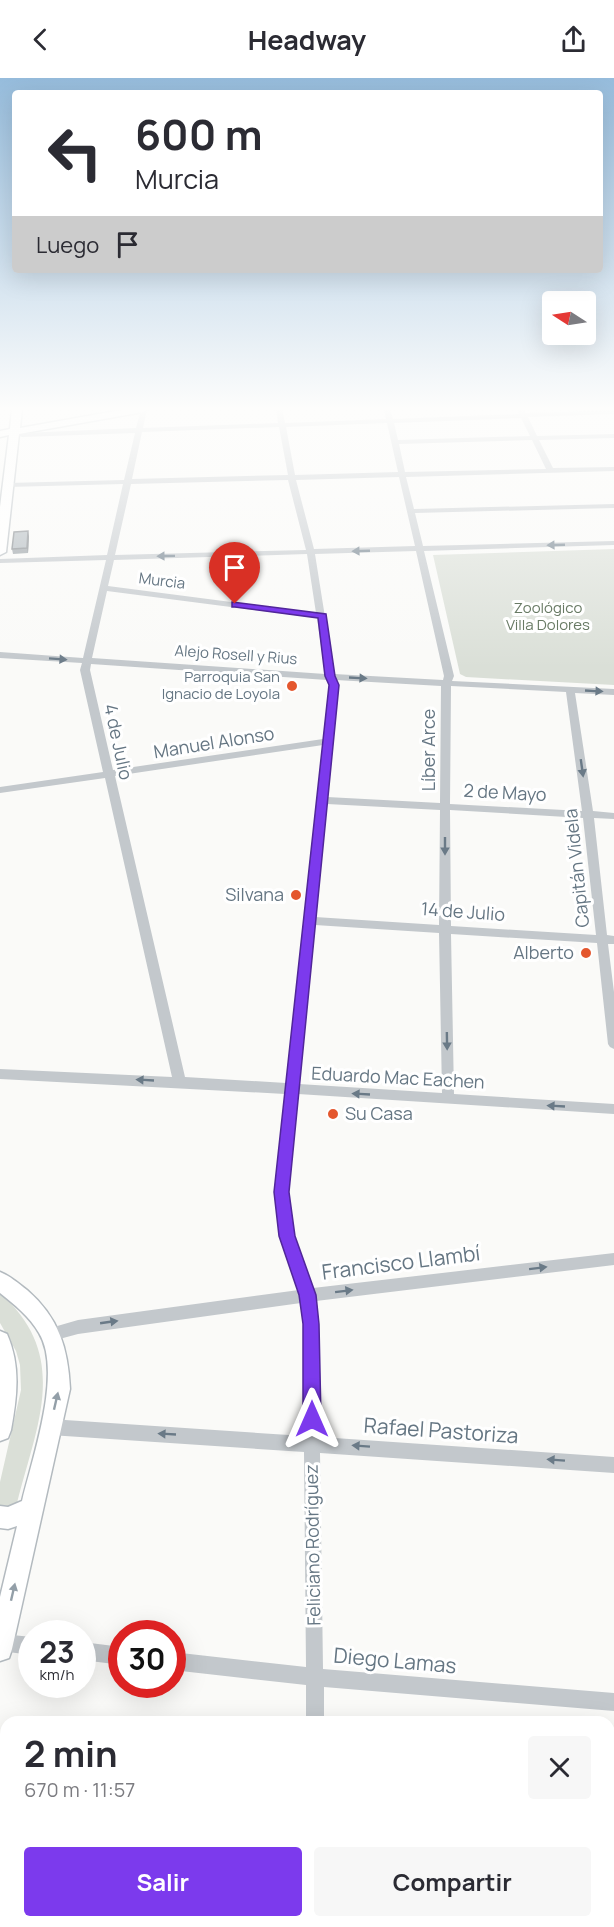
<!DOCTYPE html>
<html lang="es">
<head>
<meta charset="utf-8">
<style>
  :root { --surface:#fff; --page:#f7f7f7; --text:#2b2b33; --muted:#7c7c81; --accent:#7c3aed }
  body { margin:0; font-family:Manrope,sans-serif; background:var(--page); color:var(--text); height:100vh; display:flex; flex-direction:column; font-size:22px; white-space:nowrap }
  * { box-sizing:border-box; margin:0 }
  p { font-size:20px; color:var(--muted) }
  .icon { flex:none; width:33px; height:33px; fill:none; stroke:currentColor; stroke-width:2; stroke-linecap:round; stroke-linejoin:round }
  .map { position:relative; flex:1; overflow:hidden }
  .side { position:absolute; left:0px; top:1638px; width:615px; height:212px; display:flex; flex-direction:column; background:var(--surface); border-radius:18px 18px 0 0; box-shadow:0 6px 24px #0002 }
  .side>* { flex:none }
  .guide { position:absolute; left:12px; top:12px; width:591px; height:183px; border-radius:6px; box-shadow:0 6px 24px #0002; background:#fff; color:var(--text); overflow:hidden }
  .needle { width:39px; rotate:282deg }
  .buttons { position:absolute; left:542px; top:213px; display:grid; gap:12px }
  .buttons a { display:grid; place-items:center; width:54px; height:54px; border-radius:6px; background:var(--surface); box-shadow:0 6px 24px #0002; font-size:30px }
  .speed { position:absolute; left:18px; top:1542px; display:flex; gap:12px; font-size:30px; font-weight:700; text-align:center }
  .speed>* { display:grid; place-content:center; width:78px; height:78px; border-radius:50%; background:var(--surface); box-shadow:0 6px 24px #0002; line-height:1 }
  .speed small { font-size:15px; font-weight:400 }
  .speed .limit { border:9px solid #d22; background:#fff; color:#111 }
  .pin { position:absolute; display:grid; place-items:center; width:51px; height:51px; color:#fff; margin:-62px -26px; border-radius:50% 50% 50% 0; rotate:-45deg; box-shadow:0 0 6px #0007 }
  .pin .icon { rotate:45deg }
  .me { position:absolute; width:66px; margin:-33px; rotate:0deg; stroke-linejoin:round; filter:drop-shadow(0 0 4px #0008) }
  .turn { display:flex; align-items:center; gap:21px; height:126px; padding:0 24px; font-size:27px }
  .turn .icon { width:78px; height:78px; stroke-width:2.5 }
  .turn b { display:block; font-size:42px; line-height:51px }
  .then { display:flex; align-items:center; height:57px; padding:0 24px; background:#0003; gap:12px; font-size:22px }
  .round { display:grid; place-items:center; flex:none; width:63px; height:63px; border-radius:6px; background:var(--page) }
  .summary { display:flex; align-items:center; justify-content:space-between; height:102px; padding:0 24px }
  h1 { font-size:36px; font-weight:700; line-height:45px }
  .primary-button { display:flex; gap:12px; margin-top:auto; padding:12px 24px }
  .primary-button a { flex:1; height:69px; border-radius:6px; background:var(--accent); color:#fff; font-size:24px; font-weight:700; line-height:69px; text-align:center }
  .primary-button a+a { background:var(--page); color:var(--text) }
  header { display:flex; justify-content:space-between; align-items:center; height:78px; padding:0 24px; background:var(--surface); font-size:27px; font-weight:700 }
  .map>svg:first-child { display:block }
</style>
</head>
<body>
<header><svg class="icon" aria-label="back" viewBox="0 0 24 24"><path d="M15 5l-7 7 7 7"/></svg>Headway<svg class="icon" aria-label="share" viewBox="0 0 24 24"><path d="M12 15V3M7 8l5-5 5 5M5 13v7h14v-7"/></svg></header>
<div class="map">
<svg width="614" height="1849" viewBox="0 0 614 1849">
  <rect width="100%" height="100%" fill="#fafaf8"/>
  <!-- green -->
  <path fill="#dadfd7" d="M614,471V607L466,599L460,596L433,477Z
    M0,1215C71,1278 37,1346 17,1425L14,1429H0V1404L21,1312L20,1287L16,1273L0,1245Z"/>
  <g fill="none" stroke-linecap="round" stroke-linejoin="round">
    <defs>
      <path id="secondary" d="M12,331H22L20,350L127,331H148L143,334L19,356L6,474L0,477V429L9,357L0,359V353L10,351Z
        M0,1194C10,1198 18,1205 27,1212C59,1240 68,1270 70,1311L12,1571L9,1580L0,1583V1519L17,1448L8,1451L0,1450V1428L8,1429L22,1423C32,1381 63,1294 39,1255C30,1239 14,1226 0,1215Z
        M0,1253L7,1256C21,1288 17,1319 11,1352L8,1360L0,1363Z"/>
    </defs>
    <!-- secondary casing -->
    <use href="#secondary" stroke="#b3babf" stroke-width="3"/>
    <!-- street -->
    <path fill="#c3c8cc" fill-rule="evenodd" d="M141,331H147L143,350L278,345L276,331H282L285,345L386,341L384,331H390L393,341L519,336L518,331H524L526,335L614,332V336L528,339L537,358L614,356V360L539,362L553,390L614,389V393L406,399L414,431L614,426V430L415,435L423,468L614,463V467L424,473L454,598L452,603L614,611V617L575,615L593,733L614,735V741L594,740L607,857L614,858V866H608L614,914V971L610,969L608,966L597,865L451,856L454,1016L614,1026V1036L298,1016L288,1115L294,1158L313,1210L614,1175V1187L316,1223L318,1246L320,1359L614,1379V1395L320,1375L323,1591L614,1615V1633L324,1609V1644H306V1607L172,1592V1574L306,1589L304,1374L50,1357L44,1354L42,1349L44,1344L50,1341L304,1358V1246L301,1225L78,1256L52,1263L47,1261L45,1256L47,1251L78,1242L299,1212L280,1158L274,1115L285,1016L0,1001V991L172,999L105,700L0,715V709L103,694L80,592L82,585L0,580V574L83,580L106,482L0,485V481L107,477L123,406L7,409L3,407L7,405L124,402L135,355L22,359L11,354L15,352L23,355L136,350ZM521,340L530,358L398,362L394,345ZM387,345L398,394L295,397L286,349ZM279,349L288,397L132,401L142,354ZM532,362L546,391L405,394L399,366ZM399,399L415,468L314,471L296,402ZM288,402L306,472L115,477L131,406ZM416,473L444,598L443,602L334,596L315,476ZM307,476L316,535L108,508L114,482ZM107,513L317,540L325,596L92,580ZM91,586L327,602L329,607L323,661L113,692L90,592ZM336,602L441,608L440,725L327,719L339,607ZM451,608L566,614L582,733L450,726ZM323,667L286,1005L185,999L115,698ZM327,726L440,732L439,847L315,839ZM450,732L583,740L596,857L451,848ZM315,847L439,855L442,1015L299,1006Z
      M2,1556L32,1559V1577L0,1573V1557Z
      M82,1564L122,1569V1587L82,1582Z
      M305,1844H325V1849H305Z"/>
    <!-- secondary -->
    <use href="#secondary" fill="#fff" fill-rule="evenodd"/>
  </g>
  <!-- wall -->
  <path fill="#929a9f" d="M29,458L28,475L13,476L12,471Z"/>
  <!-- shaded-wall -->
  <path fill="#777d82" d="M28,453L29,458L28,475L27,470Z"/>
  <!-- building -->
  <path fill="#aab3b9" stroke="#777d82" stroke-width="1.5" d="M28,453L27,470L12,471L14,454Z"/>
  <!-- one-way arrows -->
  <defs><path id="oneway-solid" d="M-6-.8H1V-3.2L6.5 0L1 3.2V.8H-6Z" transform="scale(1.5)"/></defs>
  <g fill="#6a7a87">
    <use href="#oneway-solid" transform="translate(556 467) rotate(178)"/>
    <use href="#oneway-solid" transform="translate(361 473) rotate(178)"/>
    <use href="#oneway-solid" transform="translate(166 478) rotate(179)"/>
    <use href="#oneway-solid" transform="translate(58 581) rotate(4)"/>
    <use href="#oneway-solid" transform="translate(358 600) rotate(3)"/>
    <use href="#oneway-solid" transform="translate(594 613) rotate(3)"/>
    <use href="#oneway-solid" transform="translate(582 690) rotate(82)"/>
    <use href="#oneway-solid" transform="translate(445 768) rotate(90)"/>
    <use href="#oneway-solid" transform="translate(447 963) rotate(89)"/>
    <use href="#oneway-solid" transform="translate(145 1002) rotate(-177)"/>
    <use href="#oneway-solid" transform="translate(361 1016) rotate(-177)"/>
    <use href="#oneway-solid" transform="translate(556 1028) rotate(-177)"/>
    <use href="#oneway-solid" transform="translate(538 1190) rotate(-7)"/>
    <use href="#oneway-solid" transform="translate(344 1213) rotate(-7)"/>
    <use href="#oneway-solid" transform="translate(109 1244) rotate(-8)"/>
    <use href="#oneway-solid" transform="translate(167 1356) rotate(-177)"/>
    <use href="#oneway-solid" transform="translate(361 1368) rotate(-176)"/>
    <use href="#oneway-solid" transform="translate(556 1382) rotate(-176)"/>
  </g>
  <g fill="#939fa8">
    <use href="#oneway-solid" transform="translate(56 1323) rotate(-77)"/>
    <use href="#oneway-solid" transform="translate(13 1514) rotate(-77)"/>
  </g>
  <!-- sky -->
  <linearGradient id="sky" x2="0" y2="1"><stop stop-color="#96bcdc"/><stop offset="0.56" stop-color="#fdfdfc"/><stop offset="1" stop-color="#fdfdfc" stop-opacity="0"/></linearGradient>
  <rect width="614" height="590" fill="url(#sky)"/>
  <!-- route -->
  <path fill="#7c3aed" stroke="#51269a" stroke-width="1.5" d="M232,524L326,536L335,598L339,607L289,1114L295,1158L316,1217L319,1246L321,1341L318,1347L312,1350L306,1347L303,1341V1246L299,1217L279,1158L274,1114L329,607L325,598L318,540L235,529H232Z"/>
  <!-- markers -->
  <g fill="#e4572e" stroke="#fff" stroke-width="2">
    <circle cx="292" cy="608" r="6"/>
    <circle cx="296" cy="817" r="6"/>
    <circle cx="586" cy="875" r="6"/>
    <circle cx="333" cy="1036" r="6"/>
  </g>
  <g text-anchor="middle" stroke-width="6" stroke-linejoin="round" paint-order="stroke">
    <!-- far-street labels -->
    <g font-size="15" fill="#657683" stroke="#fff">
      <text transform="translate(162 503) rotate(7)" y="5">Murcia</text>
      <text transform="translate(236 577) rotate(4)" y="5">Alejo Rosell y Rius</text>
    </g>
    <!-- far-park labels -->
    <g font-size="15" fill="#687a64" stroke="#fff">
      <text x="548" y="535">Zoológico<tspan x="548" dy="17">Villa Dolores</tspan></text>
    </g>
    <!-- far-poi labels -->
    <g font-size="15" fill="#657683" stroke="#fff" text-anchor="end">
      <text x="280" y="604">Parroquia San<tspan x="280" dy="17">Ignacio de Loyola</tspan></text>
    </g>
    <!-- street labels -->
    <g font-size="18" fill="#657683" stroke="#fff">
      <text transform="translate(118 664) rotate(78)" y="6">4 de Julio</text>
      <text transform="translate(214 665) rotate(-9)" y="6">Manuel Alonso</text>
      <text transform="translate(429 672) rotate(-90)" y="6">Líber Arce</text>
      <text transform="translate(505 715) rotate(3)" y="6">2 de Mayo</text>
      <text transform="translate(577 790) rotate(-96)" y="6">Capitán Videla</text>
      <text transform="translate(463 834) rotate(4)" y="6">14 de Julio</text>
      <text transform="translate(398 1000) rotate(3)" y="6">Eduardo Mac Eachen</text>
      <text transform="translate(313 1467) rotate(-91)" y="6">Feliciano Rodríguez</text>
    </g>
    <!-- poi labels -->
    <g font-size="18" fill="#657683" stroke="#fff" text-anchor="end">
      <text x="284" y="823">Silvana</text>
      <text x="574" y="881">Alberto</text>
      <text x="345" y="1042" text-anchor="start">Su Casa</text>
    </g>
    <!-- near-street labels -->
    <g font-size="21" fill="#657683" stroke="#fff">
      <text transform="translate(401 1185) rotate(-7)" y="7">Francisco Llambí</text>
      <text transform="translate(441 1353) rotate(4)" y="7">Rafael Pastoriza</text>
      <text transform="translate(395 1583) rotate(5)" y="7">Diego Lamas</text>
    </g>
  </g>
</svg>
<div class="buttons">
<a><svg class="needle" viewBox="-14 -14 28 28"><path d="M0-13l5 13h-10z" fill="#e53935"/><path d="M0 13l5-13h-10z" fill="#7c7c81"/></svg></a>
</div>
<div class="speed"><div>23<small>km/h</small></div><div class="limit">30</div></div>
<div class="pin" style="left:235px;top:526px;background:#d93025"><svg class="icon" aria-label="arrive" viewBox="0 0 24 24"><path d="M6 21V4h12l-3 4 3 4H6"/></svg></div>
<svg class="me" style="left:312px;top:1341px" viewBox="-20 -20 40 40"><path d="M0-17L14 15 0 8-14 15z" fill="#7c3aed" stroke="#fff" stroke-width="4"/></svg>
<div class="guide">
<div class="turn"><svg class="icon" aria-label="left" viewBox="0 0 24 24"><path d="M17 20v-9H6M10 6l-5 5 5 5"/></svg><div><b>600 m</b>Murcia</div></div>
<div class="then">Luego<svg class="icon" aria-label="arrive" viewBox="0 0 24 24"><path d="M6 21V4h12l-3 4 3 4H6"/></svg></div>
</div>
<section class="side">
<div class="summary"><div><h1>2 min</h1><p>670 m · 11:57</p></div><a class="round"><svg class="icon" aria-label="close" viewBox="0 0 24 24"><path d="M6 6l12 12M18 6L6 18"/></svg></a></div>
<div class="primary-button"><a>Salir</a><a>Compartir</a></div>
</section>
</div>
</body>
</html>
